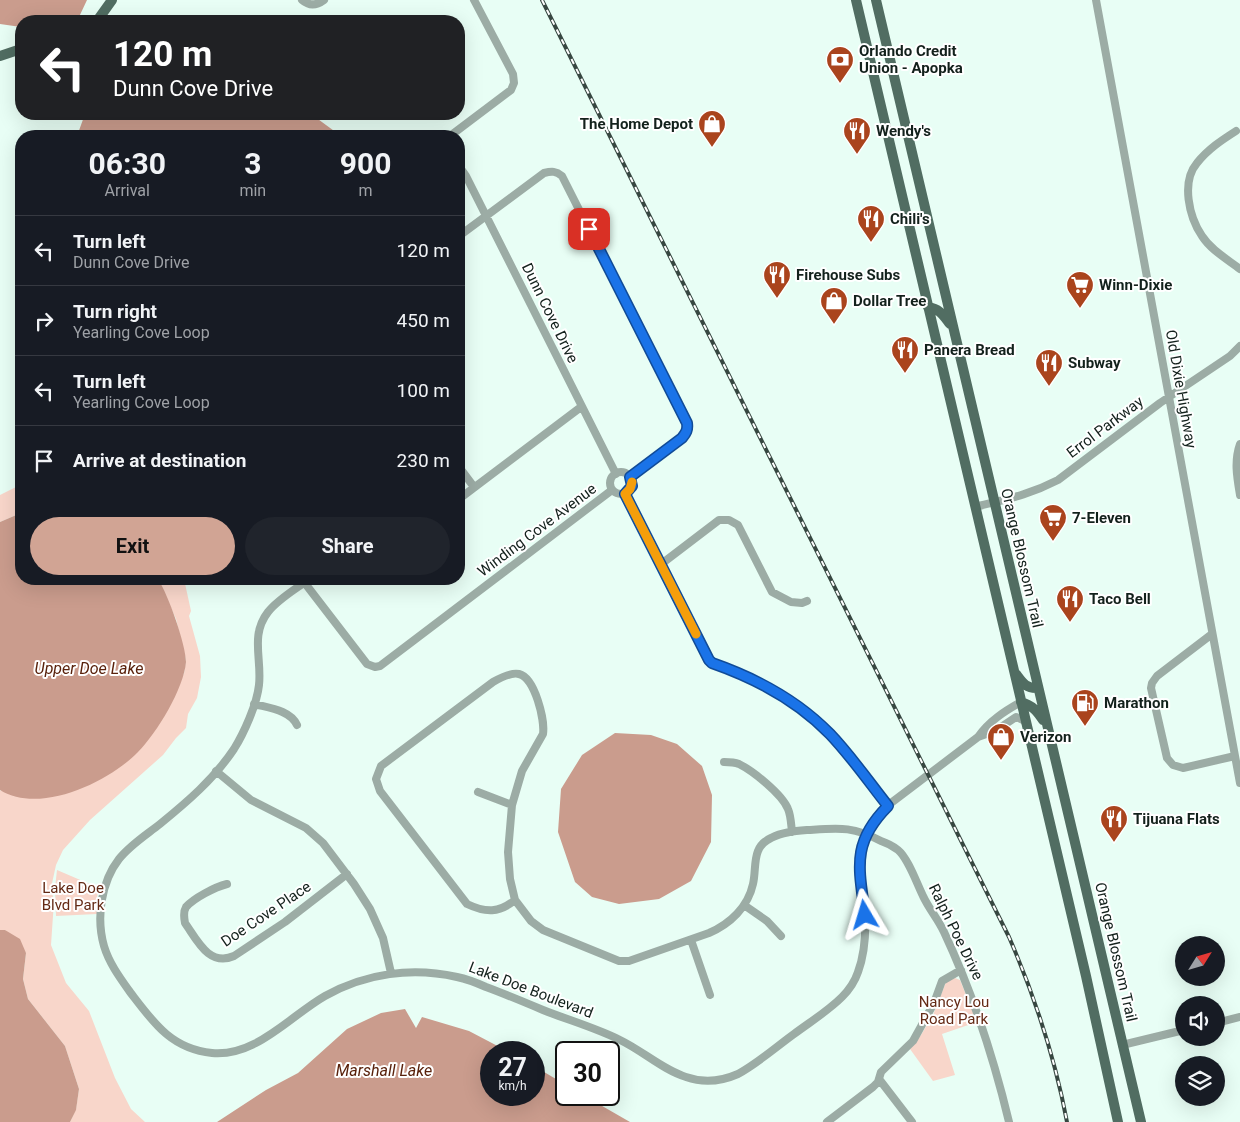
<!DOCTYPE html>
<html lang="en">
<head>
<meta charset="utf-8">
<style>
  :root { --surface:#171b24; --page:#20242c; --text:#f1f3f6; --muted:#9ea1a6; --line:#363941; --accent:#d1a494 }
  body { margin:0; font-family:Roboto,sans-serif; background:var(--page); color:var(--text); height:100vh; display:flex; flex-direction:column; font-size:19px; white-space:nowrap }
  * { box-sizing:border-box; margin:0 }
  p { font-size:16px; color:var(--muted) }
  .icon { flex:none; width:28px; height:28px; fill:none; stroke:currentColor; stroke-width:2; stroke-linecap:round; stroke-linejoin:round }
  .map { position:relative; flex:1; overflow:hidden }
  .drawer { position:absolute; left:15px; top:130px; width:450px; height:455px; display:flex; flex-direction:column; background:var(--surface); border-radius:20px; box-shadow:0 5px 20px #0002 }
  .drawer>* { flex:none }
  .guide { position:absolute; left:15px; top:15px; width:450px; height:105px; border-radius:20px; box-shadow:0 5px 20px #0002; background:#202124; color:#fff; overflow:hidden }
  .needle { width:32px; rotate:53deg }
  .fabs { position:absolute; left:1175px; top:936px; display:grid; gap:10px }
  .fabs a { display:grid; place-items:center; width:50px; height:50px; border-radius:50%; background:var(--surface); box-shadow:0 5px 20px #0002; font-size:25px }
  .speed { position:absolute; left:480px; top:1041px; display:flex; gap:10px; font-size:25px; font-weight:700; text-align:center }
  .speed>* { display:grid; place-content:center; width:65px; height:65px; border-radius:50%; background:var(--surface); box-shadow:0 5px 20px #0002; line-height:1 }
  .speed small { font-size:12px; font-weight:400 }
  .speed .limit { border:2px solid #111; border-radius:8px; background:#fff; color:#111 }
  .pin { position:absolute; display:grid; place-items:center; width:42px; height:42px; color:#fff; margin:-21px; border-radius:10px; box-shadow:0 2px 8px #0006 }
  .me { position:absolute; width:55px; margin:-28px; rotate:353deg; stroke-linejoin:round; filter:drop-shadow(0 0 4px #0008) }
  .turn { display:flex; align-items:center; gap:18px; height:105px; padding:0 15px; font-size:22px }
  .turn .icon { width:65px; height:65px; stroke-width:2.5 }
  .turn b { display:block; font-size:35px; line-height:42px }
  .eta { display:flex; justify-content:space-evenly; align-items:center; height:85px; text-align:center }
  .eta b { font-size:30px; font-weight:700; line-height:35px }
  .cta { display:flex; gap:10px; margin-top:auto; padding:10px 15px }
  .cta a { flex:1; height:58px; border-radius:30px; background:var(--accent); color:#111; font-size:20px; font-weight:700; line-height:58px; text-align:center }
  .cta a+a { background:var(--page); color:var(--text) }
  ul { padding:0; list-style:none }
  li { display:flex; align-items:center; gap:15px; height:70px; padding:0 15px; border-top:1px solid var(--line) }
  li div { flex:1 }
  li b { display:block; font-size:19px }
  li em { font-style:normal }
  .map>svg:first-child { display:block }
</style>
</head>
<body>
<div class="map">
<svg width="1240" height="1122" viewBox="0 0 1240 1122">
  <rect width="100%" height="100%" fill="#e8fef5"/>
  <!-- green -->
  <path fill="#f8d6ca" d="M21,483V513L0,522V495L18,486Z
    M158,579H184L191,611L189,616L200,656L201,677L197,698L188,714L186,728L176,738L163,755L90,820L63,850L56,865L51,888L54,901L51,945L66,983L89,1011L115,1078L131,1109L145,1122H70L76,1109L79,1089L65,1046L28,999L23,979L26,953L5,930H0V790L1,791L184,674L186,660L176,619Z
    M57,870L99,888L96,902L97,914L56,916L55,888Z
    M955,978L960,980L977,1022L942,1034L955,1075L933,1081L910,1049L921,1035L933,1015L946,982Z"/>
  <!-- water -->
  <path fill="#ca9c8d" d="M0,0H87L79,17L74,21H21V27L0,24Z
    M85,114H311L341,136H77Z
    M21,513V579H158C168,594 186,645 186,662C184,688 157,733 138,752C109,782 40,815 0,790V522Z
    M615,733L651,735L677,744L702,766L712,795L711,842L691,881L659,899L619,904L592,897L575,882L558,832L561,789L582,755Z
    M0,930H5L20,939L26,953L23,979L28,999L65,1046L79,1089L76,1110L70,1122H0Z
    M405,1009L416,1028L422,1017L469,1031L509,1052H491V1095H534V1066L566,1085V1095H583L630,1122H217L266,1090L298,1073L347,1029L381,1013Z"/>
  <g fill="none" stroke-linecap="round" stroke-linejoin="round">
    <!-- minor -->
    <path stroke="#9caca5" stroke-width="8" d="M302,0C309,6 316,6 324,0
      M1096,0L1240,783
      M1236,131C1222,140 1208,149 1197,163C1181,182 1189,217 1202,236C1211,250 1227,259 1240,269
      M450,136L511,90L514,83L513,74L474,0
      M459,166L466,176L616,474
      M459,236L544,173C552,171 556,171 562,176L687,423L686,434L682,439L630,477
      M1240,444C1234,461 1237,477 1240,495
      M459,467L474,487
      M610 483a11 11 0 1 1 22 0a11 11 0 1 1-22 0Z
      M625,494L709,660L712,663C755,677 799,701 830,734C851,756 869,782 887,806
      M459,499L581,407
      M975,507C1007,499 1029,495 1058,480L1160,403L1230,356L1240,346
      M660,565L719,520H729L738,525L772,592L791,602L802,603L807,601
      M309,579C296,589 278,599 268,612C250,635 262,659 259,685C257,704 244,733 234,749C214,779 187,802 160,824C146,835 130,845 119,859C101,882 96,918 104,946C109,963 120,978 130,992C153,1022 171,1049 212,1053C256,1057 290,1016 325,996C366,973 412,967 457,977C467,979 477,983 486,987C505,994 524,1002 543,1010C568,1020 596,1028 620,1040C643,1051 663,1070 686,1077C703,1083 722,1081 738,1074C758,1063 776,1047 794,1034C810,1022 828,1011 842,997C849,990 855,981 858,972C865,953 866,931 865,912C863,887 855,860 865,836C870,825 879,815 887,806L978,737L995,731L1016,717L1023,720L1026,723
      M304,582L367,664L375,667L380,666L612,490
      M1212,634L1157,676L1152,683L1151,688L1167,758L1173,765L1183,768L1235,756
      M254,704C269,708 290,710 297,725
      M978,737C989,721 1005,711 1021,702
      M724,762C729,762 734,762 739,764C753,771 782,794 788,809C791,816 791,824 792,832
      M216,771L251,800L306,828L323,843L354,884L370,909L383,938L391,973
      M478,792L512,805
      M227,884C215,887 194,898 186,907C183,912 184,918 185,923C197,940 209,967 234,956L285,922L347,874
      M515,900C499,913 486,913 467,904L380,791L376,779L381,766L493,682C500,678 511,672 519,674C535,678 545,720 543,734L522,771L512,805L508,852L510,879L515,900L531,921L543,930L619,961H629L709,933C730,924 748,907 753,884C757,867 751,847 771,838C782,832 796,831 808,830C839,828 853,826 881,841C887,843 893,846 898,850C908,858 917,884 923,896C929,909 938,919 944,932C973,994 993,1055 1009,1122
      M744,905L767,921L781,936
      M691,940L710,995
      M1216,1023L1240,1017
      M1122,1045L1184,1030
      M879,1079L912,1122
      M827,1122L873,1087L878,1082L881,1072L913,1041L934,1003L942,981L961,970"/>
    <!-- major -->
    <path stroke="#516d62" stroke-width="10" d="M856,0L1086,976L1118,1122
      M876,0L1141,1122
      M97,21L112,0
      M0,56L21,49
      M928,307C940,309 943,315 950,324
      M1016,674C1022,682 1026,689 1038,688
      M1021,702C1032,705 1037,711 1043,720"/>
    <defs>
      <path id="rail" d="M542,0L1009,937C1035,997 1055,1058 1067,1122"/>
    </defs>
    <!-- rail casing -->
    <use href="#rail" stroke="#374741" stroke-width="4"/>
    <!-- rail -->
    <use href="#rail" stroke="#fff" stroke-width="2" stroke-dasharray="5.5" stroke-linecap="butt"/>
  </g>
  <g fill="none" stroke-linecap="round" stroke-linejoin="round">
    <defs>
      <path id="route" d="M589,229L687,423C688,430 686,433 682,438L630,477L632,486L625,494L709,660L712,663C755,678 798,701 830,734C851,756 869,782 888,806C851,843 859,868 865,915"/>
    </defs>
    <!-- route casing -->
    <use href="#route" stroke="#114b97" stroke-width="12"/>
    <!-- route -->
    <use href="#route" stroke="#1a73e8" stroke-width="9"/>
    <!-- slow -->
    <path stroke="#f59e0b" stroke-width="9" d="M632,482L630,489L625,494L696,634"/>
  </g>
  <!-- icons -->
  <defs>
    <symbol id="bank-pin" viewBox="-11 -11 22 30"><path d="M0 17L-7.5 6A9.5 9.5 0 1 1 7.5 6Z" fill="#aa441d" stroke="#fff"/><path d="M-6-4H6V4H-6ZM0-2.3a2.3 2.3 0 1 0 0 4.6a2.3 2.3 0 1 0 0-4.6Z" fill="#fff"/></symbol>
    <symbol id="shop-pin" viewBox="-11 -11 22 30"><path d="M0 17L-7.5 6A9.5 9.5 0 1 1 7.5 6Z" fill="#aa441d" stroke="#fff"/><path d="M-5-2.5h2.3a2.7 3.5 0 0 1 5.4 0H5L5.5 6h-11ZM-1.5-2.5h3a1.5 2.3 0 0 0-3 0Z" fill="#fff"/></symbol>
    <symbol id="restaurant-pin" viewBox="-11 -11 22 30"><path d="M0 17L-7.5 6A9.5 9.5 0 1 1 7.5 6Z" fill="#aa441d" stroke="#fff"/><path d="M-5-6h1v4h1v-4h1v4h1v-4h1v5L-1.5 .5V6h-2V.5L-5-1ZM5-6V6H3V1.5H1.5Q1.5-4 5-6Z" fill="#fff"/></symbol>
    <symbol id="supermarket-pin" viewBox="-11 -11 22 30"><path d="M0 17L-7.5 6A9.5 9.5 0 1 1 7.5 6Z" fill="#aa441d" stroke="#fff"/><path d="M-6-5.5h2.5l.6 2H6L4.5 2H-2.5L-4.4-4H-6ZM-1.5 3.2a1.3 1.3 0 1 0 .1 0ZM3 3.2a1.3 1.3 0 1 0 .1 0Z" fill="#fff"/></symbol>
    <symbol id="fuel-pin" viewBox="-11 -11 22 30"><path d="M0 17L-7.5 6A9.5 9.5 0 1 1 7.5 6Z" fill="#aa441d" stroke="#fff"/><path d="M-5.5-6h7V0h2V4h1.3V-2.5L3-4.5l.8-.8L6-3V5H2.5V1h-1V6h-7ZM-4.2-4.7v3.2H.2V-4.7Z" fill="#fff"/></symbol>
  </defs>
  <g fill-rule="evenodd">
    <use href="#bank-pin" x="824" y="44" width="32" height="43"/>
    <use href="#shop-pin" x="696" y="108" width="32" height="43"/>
    <use href="#restaurant-pin" x="841" y="115" width="32" height="43"/>
    <use href="#restaurant-pin" x="855" y="203" width="32" height="43"/>
    <use href="#restaurant-pin" x="761" y="259" width="32" height="43"/>
    <use href="#supermarket-pin" x="1064" y="269" width="32" height="43"/>
    <use href="#shop-pin" x="818" y="285" width="32" height="43"/>
    <use href="#restaurant-pin" x="889" y="334" width="32" height="43"/>
    <use href="#restaurant-pin" x="1033" y="347" width="32" height="43"/>
    <use href="#supermarket-pin" x="1037" y="502" width="32" height="43"/>
    <use href="#restaurant-pin" x="1054" y="583" width="32" height="43"/>
    <use href="#fuel-pin" x="1069" y="687" width="32" height="43"/>
    <use href="#shop-pin" x="985" y="721" width="32" height="43"/>
    <use href="#restaurant-pin" x="1098" y="803" width="32" height="43"/>
  </g>
  <g text-anchor="middle" stroke-width="4" stroke-linejoin="round" paint-order="stroke">
    <!-- poi labels -->
    <g font-size="15" font-weight="bold" fill="#13211c" stroke="#fff" text-anchor="start">
      <text x="859" y="56">Orlando Credit<tspan x="859" dy="17">Union - Apopka</tspan></text>
      <text x="693" y="129" text-anchor="end">The Home Depot</text>
      <text x="876" y="136">Wendy's</text>
      <text x="890" y="224">Chili's</text>
      <text x="796" y="280">Firehouse Subs</text>
      <text x="1099" y="290">Winn-Dixie</text>
      <text x="853" y="306">Dollar Tree</text>
      <text x="924" y="355">Panera Bread</text>
      <text x="1068" y="368">Subway</text>
      <text x="1072" y="523">7-Eleven</text>
      <text x="1089" y="604">Taco Bell</text>
      <text x="1104" y="708">Marathon</text>
      <text x="1020" y="742">Verizon</text>
      <text x="1133" y="824">Tijuana Flats</text>
    </g>
    <!-- street labels -->
    <g font-size="15" fill="#13211c" stroke="#fff">
      <text transform="translate(550 313) rotate(64)" y="5">Dunn Cove Drive</text>
      <text transform="translate(1181 389) rotate(80)" y="5">Old Dixie Highway</text>
      <text transform="translate(1105 427) rotate(-37)" y="5">Errol Parkway</text>
      <text transform="translate(537 530) rotate(-37)" y="5">Winding Cove Avenue</text>
      <text transform="translate(1022 558) rotate(77)" y="5">Orange Blossom Trail</text>
      <text transform="translate(266 914) rotate(-34)" y="5">Doe Cove Place</text>
      <text transform="translate(956 932) rotate(64)" y="5">Ralph Poe Drive</text>
      <text transform="translate(1116 952) rotate(77)" y="5">Orange Blossom Trail</text>
      <text transform="translate(531 990) rotate(21)" y="5">Lake Doe Boulevard</text>
    </g>
    <!-- park labels -->
    <g font-size="15" fill="#642a15" stroke="#fff">
      <text x="73" y="893">Lake Doe<tspan x="73" dy="17">Blvd Park</tspan></text>
      <text x="954" y="1007">Nancy Lou<tspan x="954" dy="17">Road Park</tspan></text>
    </g>
    <!-- water labels -->
    <g font-size="16" font-style="italic" fill="#59210b" stroke="#fff">
      <text x="89" y="674">Upper Doe Lake</text>
      <text x="384" y="1076">Marshall Lake</text>
    </g>
  </g>
</svg>
<div class="fabs">
<a><svg class="needle" viewBox="-14 -14 28 28"><path d="M0-13l5 13h-10z" fill="#e53935"/><path d="M0 13l5-13h-10z" fill="#9ea1a6"/></svg></a>
<a><svg class="icon" aria-label="sound" viewBox="0 0 24 24"><path d="M4 9h4l5-4v14l-5-4H4zM17 9q2 3 0 6"/></svg></a>
<a><svg class="icon" aria-label="layers" viewBox="0 0 24 24"><path d="M12 4l9 5-9 5-9-5zM3 14l9 5 9-5"/></svg></a>
</div>
<div class="speed"><div>27<small>km/h</small></div><div class="limit">30</div></div>
<div class="pin" style="left:589px;top:229px;background:#d93025"><svg class="icon" aria-label="arrive" viewBox="0 0 24 24"><path d="M6 21V4h12l-3 4 3 4H6"/></svg></div>
<svg class="me" style="left:865px;top:915px" viewBox="-20 -20 40 40"><path d="M0-17L14 15 0 8-14 15z" fill="#1a73e8" stroke="#fff" stroke-width="4"/></svg>
<div class="guide">
<div class="turn"><svg class="icon" aria-label="left" viewBox="0 0 24 24"><path d="M17 20v-9H6M10 6l-5 5 5 5"/></svg><div><b>120 m</b>Dunn Cove Drive</div></div>
</div>
<section class="drawer">
<div class="eta">
<div><b>06:30</b><p>Arrival</p></div>
<div><b>3</b><p>min</p></div>
<div><b>900</b><p>m</p></div>
</div>
<ul>
<li><svg class="icon" aria-label="left" viewBox="0 0 24 24"><path d="M17 20v-9H6M10 6l-5 5 5 5"/></svg><div><b>Turn left</b><p>Dunn Cove Drive</p></div><em>120 m</em></li>
<li><svg class="icon" aria-label="right" viewBox="0 0 24 24"><path d="M7 20v-9h11M14 6l5 5-5 5"/></svg><div><b>Turn right</b><p>Yearling Cove Loop</p></div><em>450 m</em></li>
<li><svg class="icon" aria-label="left" viewBox="0 0 24 24"><path d="M17 20v-9H6M10 6l-5 5 5 5"/></svg><div><b>Turn left</b><p>Yearling Cove Loop</p></div><em>100 m</em></li>
<li><svg class="icon" aria-label="arrive" viewBox="0 0 24 24"><path d="M6 21V4h12l-3 4 3 4H6"/></svg><div><b>Arrive at destination</b></div><em>230 m</em></li>
</ul>
<div class="cta"><a>Exit</a><a>Share</a></div>
</section>
</div>
</body>
</html>
